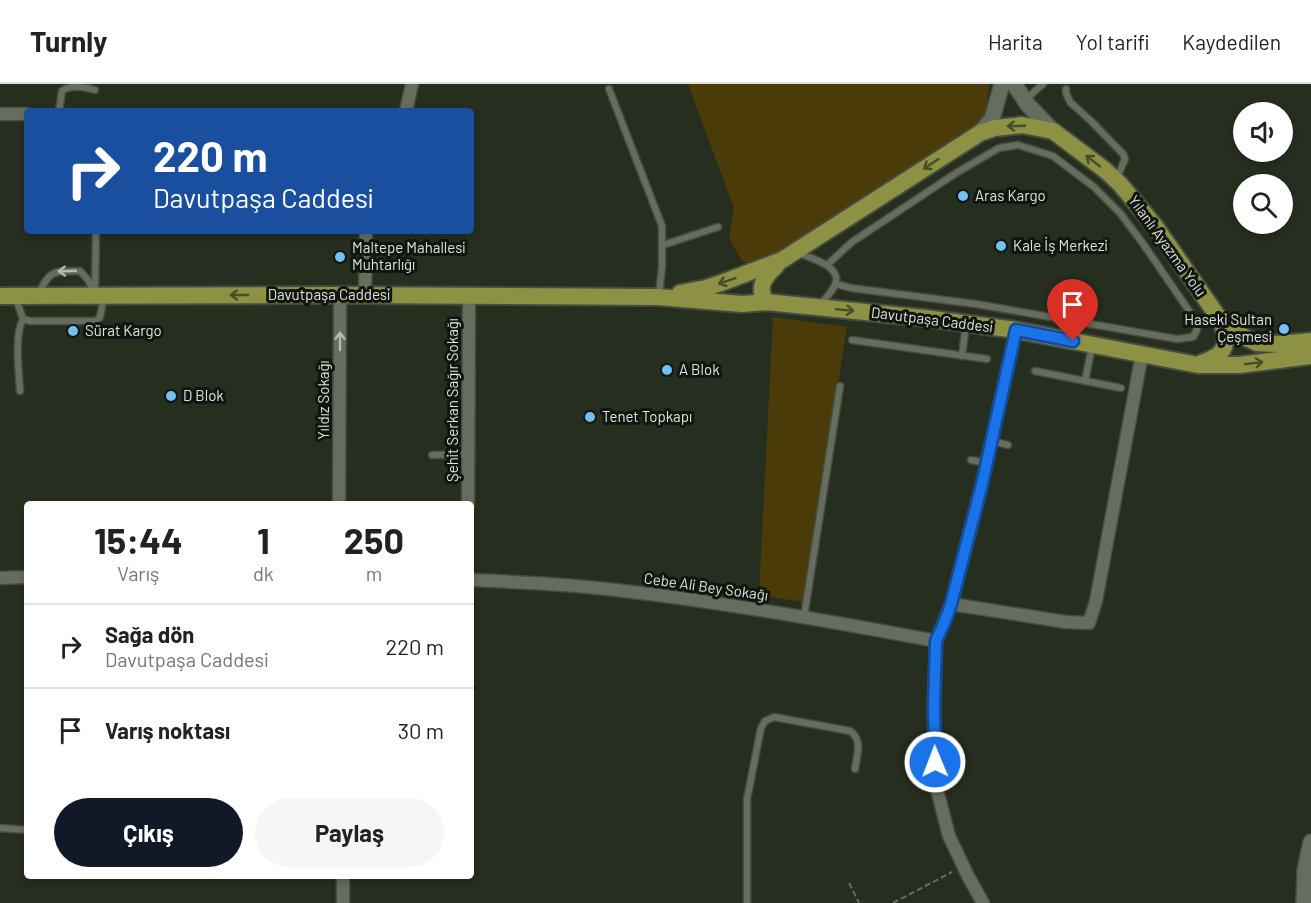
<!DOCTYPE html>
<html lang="tr">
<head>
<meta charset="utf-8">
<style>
  :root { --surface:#fff; --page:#f6f6f6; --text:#222; --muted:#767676; --line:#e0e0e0; --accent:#111827 }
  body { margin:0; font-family:Barlow,sans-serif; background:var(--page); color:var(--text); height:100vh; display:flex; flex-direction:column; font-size:22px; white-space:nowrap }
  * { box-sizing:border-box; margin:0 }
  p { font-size:20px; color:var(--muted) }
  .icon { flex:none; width:33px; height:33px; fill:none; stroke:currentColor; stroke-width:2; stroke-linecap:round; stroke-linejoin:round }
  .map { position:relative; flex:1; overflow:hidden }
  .panel { position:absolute; left:24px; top:417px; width:450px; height:378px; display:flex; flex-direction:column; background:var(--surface); border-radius:6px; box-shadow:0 3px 9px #0003 }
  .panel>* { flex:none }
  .banner { position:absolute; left:24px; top:24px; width:450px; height:126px; border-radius:6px; box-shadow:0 3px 9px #0003; background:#1a4fa0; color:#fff; overflow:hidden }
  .fabs { position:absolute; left:1233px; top:18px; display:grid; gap:12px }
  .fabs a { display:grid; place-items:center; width:60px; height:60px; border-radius:50%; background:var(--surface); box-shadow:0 3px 9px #0003; font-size:30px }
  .pin { position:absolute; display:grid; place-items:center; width:51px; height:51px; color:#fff; margin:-62px -26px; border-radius:50% 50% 50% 0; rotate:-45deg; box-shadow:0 0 6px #0007 }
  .pin .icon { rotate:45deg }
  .me { position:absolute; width:66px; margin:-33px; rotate:359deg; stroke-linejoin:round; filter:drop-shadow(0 0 4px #0008) }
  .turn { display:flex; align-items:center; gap:21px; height:126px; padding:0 30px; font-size:27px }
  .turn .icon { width:78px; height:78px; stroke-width:2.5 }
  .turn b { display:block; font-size:42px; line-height:51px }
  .eta { display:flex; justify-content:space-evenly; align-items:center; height:102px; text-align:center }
  .eta b { font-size:36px; font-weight:700; line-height:42px }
  .button { display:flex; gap:12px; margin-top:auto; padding:12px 30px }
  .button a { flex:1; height:69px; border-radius:36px; background:var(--accent); color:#fff; font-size:24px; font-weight:700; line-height:69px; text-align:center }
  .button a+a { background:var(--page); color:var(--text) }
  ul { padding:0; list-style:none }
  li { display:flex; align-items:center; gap:18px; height:84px; padding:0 30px; border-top:2px solid var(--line) }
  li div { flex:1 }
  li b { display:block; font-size:22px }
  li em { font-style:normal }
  header { display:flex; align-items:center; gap:36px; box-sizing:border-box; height:84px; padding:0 30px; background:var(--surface); border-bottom:2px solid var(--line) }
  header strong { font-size:28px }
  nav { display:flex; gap:33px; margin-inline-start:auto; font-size:21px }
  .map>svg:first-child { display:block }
</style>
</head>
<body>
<header>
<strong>Turnly</strong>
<nav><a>Harita</a><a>Yol tarifi</a><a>Kaydedilen</a></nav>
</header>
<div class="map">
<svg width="1311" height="819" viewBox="0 0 1311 819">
  <rect width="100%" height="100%" fill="#262e20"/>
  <!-- green -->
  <path fill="#4b3b09" d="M688,0H989V2L984,39L757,181L742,177L729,154L734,124Z
    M773,233L847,243L803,518L759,511Z"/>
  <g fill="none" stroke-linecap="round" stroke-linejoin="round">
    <defs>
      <path id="service" d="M609,5L662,142V183L659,210
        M1066,5V9L1070,18L1092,38L1123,70L1125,75L1116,96
        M1025,16L1043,0
        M59,27L62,7C71,0 85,3 95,6
        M663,161L718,143
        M798,169C810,174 843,182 835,201C832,208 825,215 820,221
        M827,181L852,158L956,89L999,64L1018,61L1053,72L1094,103L1120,129L1144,161L1196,237L1197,246L1193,253L1177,255L976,220L851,204L836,200
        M95,208L96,147
        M38,211C50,186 53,187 80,187L89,197L93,209
        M15,212L23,235L30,237H96L100,233L104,213
        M852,256L987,275
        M962,272L966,239
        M1035,287L1121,304
        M1085,297L1092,262
        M20,307C19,289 14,251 23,235
        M992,357L1008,361
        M432,371L468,370
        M971,376L987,379
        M804,533L840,302
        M0,744L27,746
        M747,819V715L761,644L765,637L774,633L850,647C863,656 857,671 855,685"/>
      <path id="minor" d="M406,27L412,0
        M0,30H27
        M365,211L366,147
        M339,420L340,211
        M468,420L469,213
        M0,494L27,493
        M471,496C520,498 568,500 616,506C723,518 830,537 936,557
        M951,520L1066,538L1089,539L1096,517L1142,270
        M343,792V819
        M983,819L968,792L949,752L935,698L934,621L936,557L951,520L982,400L1016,246"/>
      <path id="tertiary" d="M1014,0L1028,21L1053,47
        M980,49L992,35L1002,0
        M1304,819L1305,786L1311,758"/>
      <path id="primary" d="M680,209L706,204L721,199L782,176L980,49L995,44L1022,41L1053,47L1105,86L1120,100L1155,142L1221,237L1238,250L1257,259L1278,260L1311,257
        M0,212L340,211L658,213L742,220L766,218L925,234L1016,246L1198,281H1239L1311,272
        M766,218C756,203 765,192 777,181
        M1201,279C1226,271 1230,261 1221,237"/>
    </defs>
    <!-- service casing -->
    <use href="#service" stroke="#454b3f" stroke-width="9"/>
    <!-- minor casing -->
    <use href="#minor" stroke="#454b3f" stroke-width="15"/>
    <!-- tertiary casing -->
    <use href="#tertiary" stroke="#454b3f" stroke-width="18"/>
    <!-- primary casing -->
    <use href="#primary" stroke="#454b3f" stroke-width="20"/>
    <!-- path -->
    <path stroke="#666d61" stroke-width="2" stroke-dasharray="6 3" stroke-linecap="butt" d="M849,799L859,819
      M893,819L952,788"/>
    <!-- service -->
    <use href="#service" stroke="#656e5e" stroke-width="6"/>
    <!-- minor -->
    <use href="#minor" stroke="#656e5e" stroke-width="12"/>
    <!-- tertiary -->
    <use href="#tertiary" stroke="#656e5e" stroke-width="15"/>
    <!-- primary -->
    <use href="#primary" stroke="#8c9144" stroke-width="16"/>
  </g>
  <!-- one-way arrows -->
  <defs><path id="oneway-shaft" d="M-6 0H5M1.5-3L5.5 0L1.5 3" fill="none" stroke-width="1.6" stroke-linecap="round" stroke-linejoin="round" transform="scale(1.5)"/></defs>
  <g stroke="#484d27">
    <use href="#oneway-shaft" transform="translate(1016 42) rotate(178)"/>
    <use href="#oneway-shaft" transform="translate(1093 77) rotate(-142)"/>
    <use href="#oneway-shaft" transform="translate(931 80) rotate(147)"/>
    <use href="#oneway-shaft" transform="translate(727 197) rotate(161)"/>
    <use href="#oneway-shaft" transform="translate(239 211) rotate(180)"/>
    <use href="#oneway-shaft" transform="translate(845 226) rotate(5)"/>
    <use href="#oneway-shaft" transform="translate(1254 279) rotate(-7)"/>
  </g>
  <g stroke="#b4baaf">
    <use href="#oneway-shaft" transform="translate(67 187) rotate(178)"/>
    <use href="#oneway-shaft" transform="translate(340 257) rotate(-90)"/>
  </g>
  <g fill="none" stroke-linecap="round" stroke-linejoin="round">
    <defs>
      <path id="route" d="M935,678L934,621L936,557L945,537L951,520L982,400L1016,246L1073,257"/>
    </defs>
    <!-- route casing -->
    <use href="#route" stroke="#114b97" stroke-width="15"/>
    <!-- route -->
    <use href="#route" stroke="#1a73e8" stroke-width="10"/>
  </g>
  <!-- markers -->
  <g fill="#70c1f4" stroke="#11150f" stroke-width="2">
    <circle cx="963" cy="112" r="6"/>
    <circle cx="1001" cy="162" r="6"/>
    <circle cx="340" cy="173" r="6"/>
    <circle cx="1284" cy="245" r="6"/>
    <circle cx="73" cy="247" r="6"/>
    <circle cx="667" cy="286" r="6"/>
    <circle cx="171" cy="312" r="6"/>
    <circle cx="590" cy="333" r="6"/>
  </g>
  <g text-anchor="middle" stroke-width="6" stroke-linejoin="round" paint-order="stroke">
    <!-- poi labels -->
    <g font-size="15" fill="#dee3da" stroke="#11150f" text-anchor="start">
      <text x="975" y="117">Aras Kargo</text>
      <text x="1013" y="167">Kale İş Merkezi</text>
      <text x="352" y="169">Maltepe Mahallesi<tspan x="352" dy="17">Muhtarlığı</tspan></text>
      <text x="1272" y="241" text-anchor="end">Haseki Sultan<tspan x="1272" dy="17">Çeşmesi</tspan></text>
      <text x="85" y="252">Sürat Kargo</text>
      <text x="679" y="291">A Blok</text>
      <text x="183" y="317">D Blok</text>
      <text x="602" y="338">Tenet Topkapı</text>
    </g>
    <!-- street labels -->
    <g font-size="15" fill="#dee3da" stroke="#11150f">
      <text transform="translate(1167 162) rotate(54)" y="5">Yılanlı Ayazma Yolu</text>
      <text x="329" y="216">Davutpaşa Caddesi</text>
      <text transform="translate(932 236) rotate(7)" y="5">Davutpaşa Caddesi</text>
      <text transform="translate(324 316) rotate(-90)" y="5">Yıldız Sokağı</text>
      <text transform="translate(453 316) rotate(-90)" y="5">Şehit Serkan Sağır Sokağı</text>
      <text transform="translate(706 503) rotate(8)" y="5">Cebe Ali Bey Sokağı</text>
    </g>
  </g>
</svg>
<div class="fabs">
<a><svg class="icon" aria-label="sound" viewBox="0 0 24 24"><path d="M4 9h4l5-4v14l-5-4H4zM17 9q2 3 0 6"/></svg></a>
<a><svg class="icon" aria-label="search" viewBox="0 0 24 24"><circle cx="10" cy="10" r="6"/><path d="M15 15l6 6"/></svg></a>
</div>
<div class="pin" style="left:1073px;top:257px;background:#d93025"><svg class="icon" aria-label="arrive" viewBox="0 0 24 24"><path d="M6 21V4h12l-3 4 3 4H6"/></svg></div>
<svg class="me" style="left:935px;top:678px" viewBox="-20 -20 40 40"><circle r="17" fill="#1a73e8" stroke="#fff" stroke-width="3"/><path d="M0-11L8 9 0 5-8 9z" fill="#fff"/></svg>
<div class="banner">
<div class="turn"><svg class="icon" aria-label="right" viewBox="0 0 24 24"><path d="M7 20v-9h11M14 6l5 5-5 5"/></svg><div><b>220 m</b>Davutpaşa Caddesi</div></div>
</div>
<section class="panel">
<div class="eta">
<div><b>15:44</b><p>Varış</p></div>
<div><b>1</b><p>dk</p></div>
<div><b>250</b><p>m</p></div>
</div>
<ul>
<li><svg class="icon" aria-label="right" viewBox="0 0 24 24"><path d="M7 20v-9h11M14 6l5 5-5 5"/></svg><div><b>Sağa dön</b><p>Davutpaşa Caddesi</p></div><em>220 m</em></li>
<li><svg class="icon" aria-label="arrive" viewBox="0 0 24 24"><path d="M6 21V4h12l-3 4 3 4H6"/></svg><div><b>Varış noktası</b></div><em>30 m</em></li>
</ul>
<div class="button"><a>Çıkış</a><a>Paylaş</a></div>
</section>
</div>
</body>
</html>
